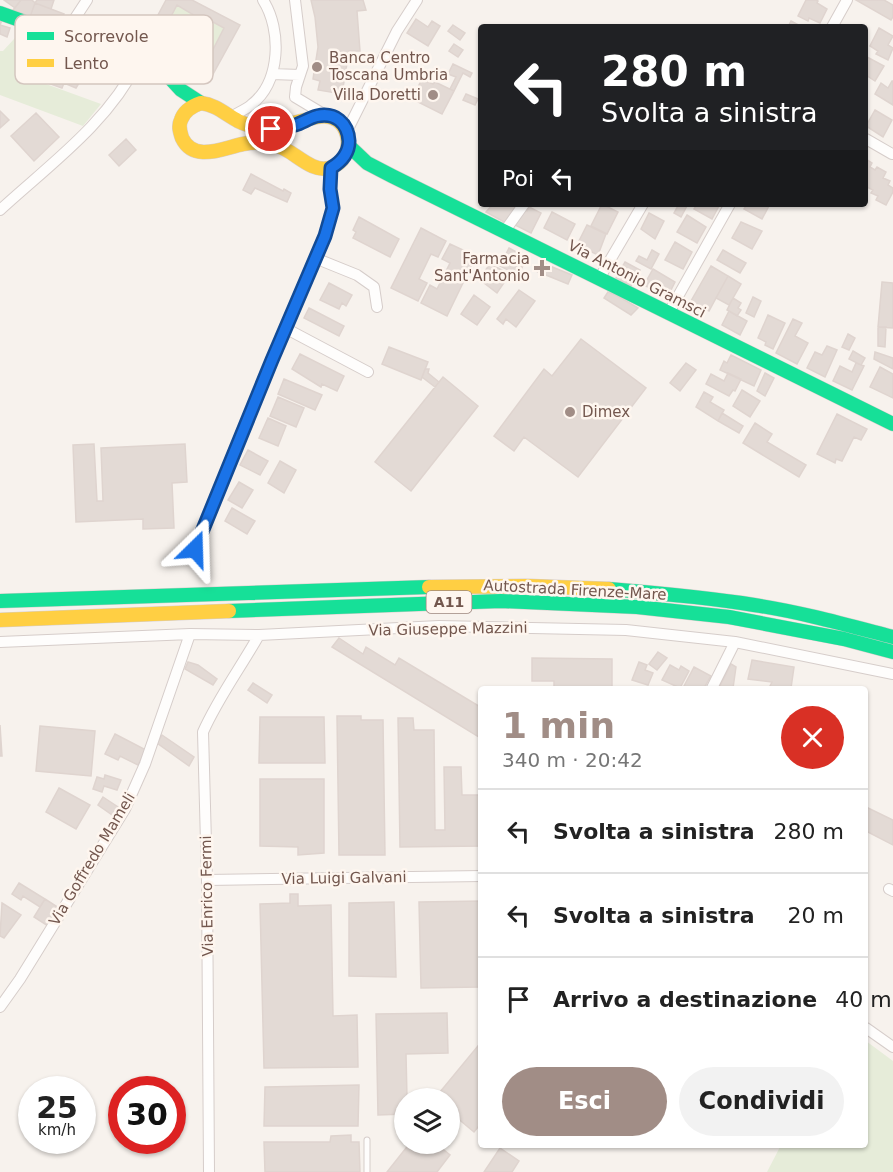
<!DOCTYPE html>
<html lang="it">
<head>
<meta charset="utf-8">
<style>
  :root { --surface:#fff; --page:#f2f2f2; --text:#222; --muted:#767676; --line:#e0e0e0; --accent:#a18d86 }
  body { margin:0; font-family:"DejaVu Sans",sans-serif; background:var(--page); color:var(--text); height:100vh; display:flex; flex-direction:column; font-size:22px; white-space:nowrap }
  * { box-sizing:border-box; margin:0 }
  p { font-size:20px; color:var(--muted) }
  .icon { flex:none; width:33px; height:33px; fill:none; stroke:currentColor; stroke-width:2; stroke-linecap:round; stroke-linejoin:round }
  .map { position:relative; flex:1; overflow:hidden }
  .details { position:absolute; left:478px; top:686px; width:390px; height:462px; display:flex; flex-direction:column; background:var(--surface); border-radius:6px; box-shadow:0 2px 4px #0004 }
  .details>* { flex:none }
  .hud { position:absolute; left:478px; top:24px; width:390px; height:183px; border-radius:6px; box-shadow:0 2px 4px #0004; background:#202124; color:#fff; overflow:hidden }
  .buttons { position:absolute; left:394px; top:1088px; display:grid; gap:12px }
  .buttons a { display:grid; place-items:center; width:66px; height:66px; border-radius:50%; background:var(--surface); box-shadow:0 2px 4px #0004; font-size:30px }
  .speed { position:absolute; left:18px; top:1076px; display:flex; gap:12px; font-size:30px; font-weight:700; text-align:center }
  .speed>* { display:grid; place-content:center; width:78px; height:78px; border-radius:50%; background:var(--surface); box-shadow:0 2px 4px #0004; line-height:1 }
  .speed small { font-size:15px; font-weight:400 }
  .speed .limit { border:9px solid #d22; background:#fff; color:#111 }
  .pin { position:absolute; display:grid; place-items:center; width:51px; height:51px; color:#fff; margin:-26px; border:3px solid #fff; border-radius:50%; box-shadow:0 2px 6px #0007 }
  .me { position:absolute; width:66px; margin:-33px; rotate:22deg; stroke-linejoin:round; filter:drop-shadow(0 0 4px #0008) }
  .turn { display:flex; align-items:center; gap:21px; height:126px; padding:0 24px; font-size:27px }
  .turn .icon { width:78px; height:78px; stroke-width:2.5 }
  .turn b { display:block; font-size:42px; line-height:51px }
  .then { display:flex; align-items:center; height:57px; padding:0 24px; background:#0003; gap:12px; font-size:22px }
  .round { display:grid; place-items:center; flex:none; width:63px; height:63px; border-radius:32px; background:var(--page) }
  .overview { display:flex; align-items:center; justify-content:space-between; height:102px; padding:0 24px }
  h1 { font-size:36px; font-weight:700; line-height:45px; color:var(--accent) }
  .button { display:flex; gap:12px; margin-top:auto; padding:12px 24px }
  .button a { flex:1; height:69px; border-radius:36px; background:var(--accent); color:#fff; font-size:24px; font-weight:700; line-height:69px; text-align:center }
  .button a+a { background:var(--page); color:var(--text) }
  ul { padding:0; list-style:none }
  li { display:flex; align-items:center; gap:18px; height:84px; padding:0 24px; border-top:2px solid var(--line) }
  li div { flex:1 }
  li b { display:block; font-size:22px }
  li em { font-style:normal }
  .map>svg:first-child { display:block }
</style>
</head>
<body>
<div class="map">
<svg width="893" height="1172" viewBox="0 0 893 1172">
  <rect width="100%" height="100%" fill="#f7f2ed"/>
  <!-- green -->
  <path fill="#e6ecd9" d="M166,0H192L240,25L212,76L202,71L199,80L185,73L182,63L171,56L163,61L151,55L154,49L143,43Z
    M25,27L32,31L30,36L36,39L45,37L52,40L35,80L101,104L83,126L0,95V51H3Z
    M866,1041L893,1061V1172H767L781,1145L866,1144Z"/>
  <!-- building -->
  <path fill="#e3dad5" stroke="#dfd4cf" stroke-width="1.5" d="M4,0H21L15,8Z
    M21,0H32L35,3L30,17L13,10Z
    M37,0H54L51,9L35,3Z
    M166,0H192L240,25L212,76L202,71L224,28L204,17L202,20L177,5L154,49L143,43Z
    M311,0H363L366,10L357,11L360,51H349L342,94L318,90L320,81L313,79L318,47L315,17Z
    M806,0H816L818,1L817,3L827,9L820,23L809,18L808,21L798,16Z
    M856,0H884L893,5V17L891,20Z
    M35,3L64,14L58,28L30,17Z
    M416,19L428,27L432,21L440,26L428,46L407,33Z
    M0,20H2L0,25L10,28L7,37L0,34Z
    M791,21L802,27H788Z
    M453,25L465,33L460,40L448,31Z
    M879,28L893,36L888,45L893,48L888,60L876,54L878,51L870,46Z
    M454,44L463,50L458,57L449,51Z
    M867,57L884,66L875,81L866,75Z
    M453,64L472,73L470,77L463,73L454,91L450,89L456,77L448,74Z
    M53,72L79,83L76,88L64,83L62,88L48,83Z
    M422,79L433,84L435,82L454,91L442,114L412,99Z
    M892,81H893V105L875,94L881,83L888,88Z
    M466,94L478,99L475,105L463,100Z
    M875,110L892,120L883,137L866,126Z
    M0,111L9,120L0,128Z
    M36,113L59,137L34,161L11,136Z
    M126,139L136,150L119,166L109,155Z
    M866,156L867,157L866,159L872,163L870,167L875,170L877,167L886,172L883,178L890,181L888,185L893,188V192L886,205L876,200L878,196L871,193L873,190L867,187L866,189Z
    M251,174L283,191L284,189L291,193L287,202L255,188L251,194L243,190Z
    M493,204H514L518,207L506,223L486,212Z
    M602,204L618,212L607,234L591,226Z
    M679,204H688L681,217L674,213Z
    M697,204H720L712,219L694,209Z
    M747,204H770L762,219L744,209Z
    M529,207L541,213L531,233L515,225L523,209L527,211Z
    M552,212L575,224L567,240L544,228Z
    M649,213L664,221L655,239L641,229Z
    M687,215L706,227L697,243L677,232Z
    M359,217L399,239L390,257L353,238L356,232L353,230Z
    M741,222L762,231L752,249L732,238Z
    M587,225L606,234L598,255L577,245Z
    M421,228L446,241L438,257L431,254L419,279L427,283L418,301L391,288Z
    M675,242L692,252L683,269L665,260Z
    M450,244L476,256L447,316L421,303L430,285L437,289L450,263L442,259Z
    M509,248L527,258L518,275L500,266Z
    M652,250L659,254L651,269L636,261L639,256L647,260Z
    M723,250L746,263L740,273L717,260Z
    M540,262L572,275L568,284L536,271Z
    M625,262L640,270L631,286L616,278Z
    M490,264L510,274L497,293L479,279Z
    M711,266L728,276L709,311L691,301Z
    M653,269L675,282L667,298L644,285Z
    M728,276L741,284L729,305L716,298Z
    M882,282L893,283V328L878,327Z
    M329,283L352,295L346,306L342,303L339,309L320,300Z
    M519,290L535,301L516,327L506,319L503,324L497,319Z
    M608,292L616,295L638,308L631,315L604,298Z
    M474,295L490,307L477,325L461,314Z
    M753,297L761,301L754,317L746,313Z
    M733,298L741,303L738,308L741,310L737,316L727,310Z
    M309,308L344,326L339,336L304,318Z
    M729,311L747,321L740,335L722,325Z
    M768,315L785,323L773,349L765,345L766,342L758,338Z
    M793,319L802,323L795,336L808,343L797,364L776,353Z
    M878,327H886L885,347L878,346Z
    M848,334L855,338L849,350L842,347Z
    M581,339L646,388L578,477L524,437L514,451L494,436L544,369L552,376Z
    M827,346L837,350L825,377L807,368L815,352L822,355Z
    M389,347L428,362L421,380L382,364Z
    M853,351L865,358L861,365L849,359Z
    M875,352L893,358V369L874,359Z
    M300,354L344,376L337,391L322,384L321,387L292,369Z
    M731,355L761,370L754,386L720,370L724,361L727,363Z
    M686,363L696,370L680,391L670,383Z
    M856,363L864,366L852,390L833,381L840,366L852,372Z
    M880,367L893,374V398L870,387Z
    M425,369H429L428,373L439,382L435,387L422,377Z
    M728,373L741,379L735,391L733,390L729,396L706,384L711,374L724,381Z
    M765,373L774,378L765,396L757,391Z
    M443,377L478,406L411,491L375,462Z
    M284,379L322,395L315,410L278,394Z
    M742,390L760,401L750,417L733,406Z
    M704,392L713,397L710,402L724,410L718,421L696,407Z
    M278,397L304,408L296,427L270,416Z
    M722,413L743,426L739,433L718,421Z
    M837,414L867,429L861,440L854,437L842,461L836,459L835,463L817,454Z
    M268,418L286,426L278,446L259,438Z
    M755,423L772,434L767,442L806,465L799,477L743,443Z
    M94,444L97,501H103L101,448L185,444L187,482L172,483L174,528L143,529V519L76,522L73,445Z
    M248,450L268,461L260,475L240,465Z
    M280,461L296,470L284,493L268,483Z
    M239,482L253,490L242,508L228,500Z
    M232,508L255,521L247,534L225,521Z
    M339,638L363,654L366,647L395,665L399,658L482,708V739L332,647Z
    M658,652L667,658L657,670L649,664Z
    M532,658L612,659V688H554V681H532Z
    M752,660L794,667L791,688H769L772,682L748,679Z
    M188,662L198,665L217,679L213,685L185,669Z
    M639,662L647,665L645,670L653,673L648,685L632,680Z
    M731,664L736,667L733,688H719Z
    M670,665L679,670L681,666L689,671L680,688L662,680Z
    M694,667L711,676L704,688H689L684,686Z
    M253,683L272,695L267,703L248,690Z
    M337,716H361V720H383L385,855H339Z
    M260,717H324L325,763H259Z
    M398,718H413L414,730H434L435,830H445L444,767H461L462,795H482V846L400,847Z
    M0,725L2,756H0Z
    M40,726L95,731L91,776L36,771Z
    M115,734L146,750L138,765L120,756L118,760L105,754Z
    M162,735L194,757L189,766L157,743Z
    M105,775L121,780L117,790L104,786L102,792L93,789L97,777L104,779Z
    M260,779H324V853L298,855V847L260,846Z
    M59,788L90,805L76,829L46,812Z
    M103,797L121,809L115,817L98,805Z
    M866,807L893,820V845L866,831Z
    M19,883L45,899L40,907L23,896L21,900L12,894Z
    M290,894H298V906L331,905L333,1016L357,1015L358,1067L264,1068L260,904L290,903Z
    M45,899L59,908L48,926L34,917Z
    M482,901V978H479V987L421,988L419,902Z
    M394,902L396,977L349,976V903Z
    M2,903L21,915L4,938L0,936Z
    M447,1013L448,1053L406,1054L407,1098H405V1114L378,1115L376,1014Z
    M482,1041V1122L474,1132L450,1112V1098H435Z
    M359,1085L358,1126H264L265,1087Z
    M351,1135V1142H359L360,1172H265L264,1142H330L331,1136Z
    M410,1143H435L450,1155L437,1172H387Z
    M500,1148L519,1161L512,1172H484Z"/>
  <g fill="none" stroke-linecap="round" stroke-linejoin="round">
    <defs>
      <path id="lane" d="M367,1140V1172"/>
      <path id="street" d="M295,0L303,66L296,87L295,97L325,115
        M832,27L847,0
        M64,35L87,0
        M272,74L300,75
        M231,117C237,113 245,110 251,105C281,82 282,30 263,0
        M347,131L397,31L417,0
        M866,139L892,154
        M0,210C49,165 108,123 138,62
        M504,232L524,204
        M315,258L357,275L374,287L377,307
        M599,279L643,204
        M668,314L730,204
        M285,328L368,372
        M195,549L272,360L325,236L333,208L330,189L331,168
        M0,642L190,634L259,635L439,626L626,630L735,642L893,674
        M712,688L735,642
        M207,880L482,876
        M889,889L893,891
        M0,1007L20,979L125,809L145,764L190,634
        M866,1028L893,1047
        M209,1172L207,880L203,732C218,698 241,667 259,635"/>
      <path id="fast" d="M0,13L138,62L170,78L181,90L201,103
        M348,145L367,163L392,176L893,424
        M609,589C657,593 706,597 754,605C801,612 847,625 893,637
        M0,601L429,587
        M229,611L501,601L637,607L729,617L844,639L893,652"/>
      <path id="slow" d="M201,103C216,105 225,114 238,121C266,135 290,123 317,117C351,109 360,160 329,168C310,173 293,149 275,145C265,142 254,142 243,144C223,148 194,163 182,138C180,132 178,126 181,120C184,111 192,106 201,103Z
        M429,587L527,586L609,589
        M0,620L229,611"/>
    </defs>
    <!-- lane casing -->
    <use href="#lane" stroke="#d6cdca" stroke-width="7"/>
    <!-- street casing -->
    <use href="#street" stroke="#d6cdca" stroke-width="12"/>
    <!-- fast casing -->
    <use href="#fast" stroke="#d6cdca" stroke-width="15"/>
    <!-- slow casing -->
    <use href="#slow" stroke="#d6cdca" stroke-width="15"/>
    <!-- lane -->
    <use href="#lane" stroke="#fefdfc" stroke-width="5"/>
    <!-- street -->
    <use href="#street" stroke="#fefdfc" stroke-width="10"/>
    <!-- fast -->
    <use href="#fast" stroke="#16e098" stroke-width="14"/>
    <!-- slow -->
    <use href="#slow" stroke="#ffcf43" stroke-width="14"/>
  </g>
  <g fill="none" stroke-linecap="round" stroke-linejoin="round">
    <defs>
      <path id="route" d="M195,549L272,360L325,236L333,208L330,189L331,168C341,162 349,153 349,141C348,123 335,112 317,116C309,118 302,123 295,125C287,127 279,128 271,129"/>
    </defs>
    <!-- route casing -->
    <use href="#route" stroke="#114b97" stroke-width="15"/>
    <!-- route -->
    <use href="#route" stroke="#1a73e8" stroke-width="10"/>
  </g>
  <!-- markers -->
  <g fill="#a18d86" stroke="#fef6ef" stroke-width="2">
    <circle cx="317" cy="67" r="6"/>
    <circle cx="433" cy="95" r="6"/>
    <path d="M539 259h6v6h6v6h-6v6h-6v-6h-6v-6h6z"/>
    <circle cx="570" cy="412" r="6"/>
  </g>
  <g text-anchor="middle" stroke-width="5" stroke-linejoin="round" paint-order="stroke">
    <!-- shield labels -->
    <rect fill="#fef6ef" stroke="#9d877e" stroke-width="1.5" x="426.5" y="591" width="45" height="22" rx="4.5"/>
    <g font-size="14" font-weight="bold" fill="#73574e">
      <text x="449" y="607">A11</text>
    </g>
    <!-- poi labels -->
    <g font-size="15" fill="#73574e" stroke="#fef6ef" text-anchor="start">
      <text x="329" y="63">Banca Centro<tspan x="329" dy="17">Toscana Umbria</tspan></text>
      <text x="421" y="100" text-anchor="end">Villa Doretti</text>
      <text x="530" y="264" text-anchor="end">Farmacia<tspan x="530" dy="17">Sant'Antonio</tspan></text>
      <text x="582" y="417">Dimex</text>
    </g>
    <!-- street labels -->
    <g font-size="15" fill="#73574e" stroke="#fef6ef">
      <text transform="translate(637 279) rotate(27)" y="5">Via Antonio Gramsci</text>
      <text transform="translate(575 590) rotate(3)" y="5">Autostrada Firenze-Mare</text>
      <text transform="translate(448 629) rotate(-1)" y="5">Via Giuseppe Mazzini</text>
      <text transform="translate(92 859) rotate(-59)" y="5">Via Goffredo Mameli</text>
      <text transform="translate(344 878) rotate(-1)" y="5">Via Luigi Galvani</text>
      <text transform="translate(207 896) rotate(-91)" y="5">Via Enrico Fermi</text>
    </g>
  </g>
  <!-- legend -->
  <rect x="15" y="15" width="198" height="69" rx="9" fill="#fef6ef" stroke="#d4c6bf" stroke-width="1.5"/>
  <rect x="27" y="32" width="27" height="8" fill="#16e098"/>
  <rect x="27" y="59" width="27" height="8" fill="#ffcf43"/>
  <g font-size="16" fill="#73574e">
    <text x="64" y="42">Scorrevole</text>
    <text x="64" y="69">Lento</text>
  </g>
</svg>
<div class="buttons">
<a><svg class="icon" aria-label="layers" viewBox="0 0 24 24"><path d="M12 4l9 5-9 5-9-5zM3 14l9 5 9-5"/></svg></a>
</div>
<div class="speed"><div>25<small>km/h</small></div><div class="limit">30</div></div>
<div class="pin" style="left:271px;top:129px;background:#d93025"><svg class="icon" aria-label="arrive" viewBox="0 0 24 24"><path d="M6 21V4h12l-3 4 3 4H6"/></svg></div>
<svg class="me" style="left:195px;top:549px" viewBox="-20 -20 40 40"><path d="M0-17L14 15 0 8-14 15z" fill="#1a73e8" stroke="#fff" stroke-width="4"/></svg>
<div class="hud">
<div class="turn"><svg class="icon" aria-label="left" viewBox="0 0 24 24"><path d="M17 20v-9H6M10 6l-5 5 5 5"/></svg><div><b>280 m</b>Svolta a sinistra</div></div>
<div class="then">Poi<svg class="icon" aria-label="left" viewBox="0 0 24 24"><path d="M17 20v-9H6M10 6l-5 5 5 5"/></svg></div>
</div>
<section class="details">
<div class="overview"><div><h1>1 min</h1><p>340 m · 20:42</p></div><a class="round" style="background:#d93025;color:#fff"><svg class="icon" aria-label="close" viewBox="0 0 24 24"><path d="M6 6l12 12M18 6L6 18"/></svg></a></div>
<ul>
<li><svg class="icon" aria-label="left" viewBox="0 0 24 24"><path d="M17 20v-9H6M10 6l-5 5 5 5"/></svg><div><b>Svolta a sinistra</b></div><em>280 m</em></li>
<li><svg class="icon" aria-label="left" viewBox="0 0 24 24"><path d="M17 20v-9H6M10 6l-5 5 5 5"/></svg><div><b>Svolta a sinistra</b></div><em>20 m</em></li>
<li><svg class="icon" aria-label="arrive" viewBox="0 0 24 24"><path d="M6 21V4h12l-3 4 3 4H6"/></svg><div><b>Arrivo a destinazione</b></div><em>40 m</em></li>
</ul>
<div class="button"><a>Esci</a><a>Condividi</a></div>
</section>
</div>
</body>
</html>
